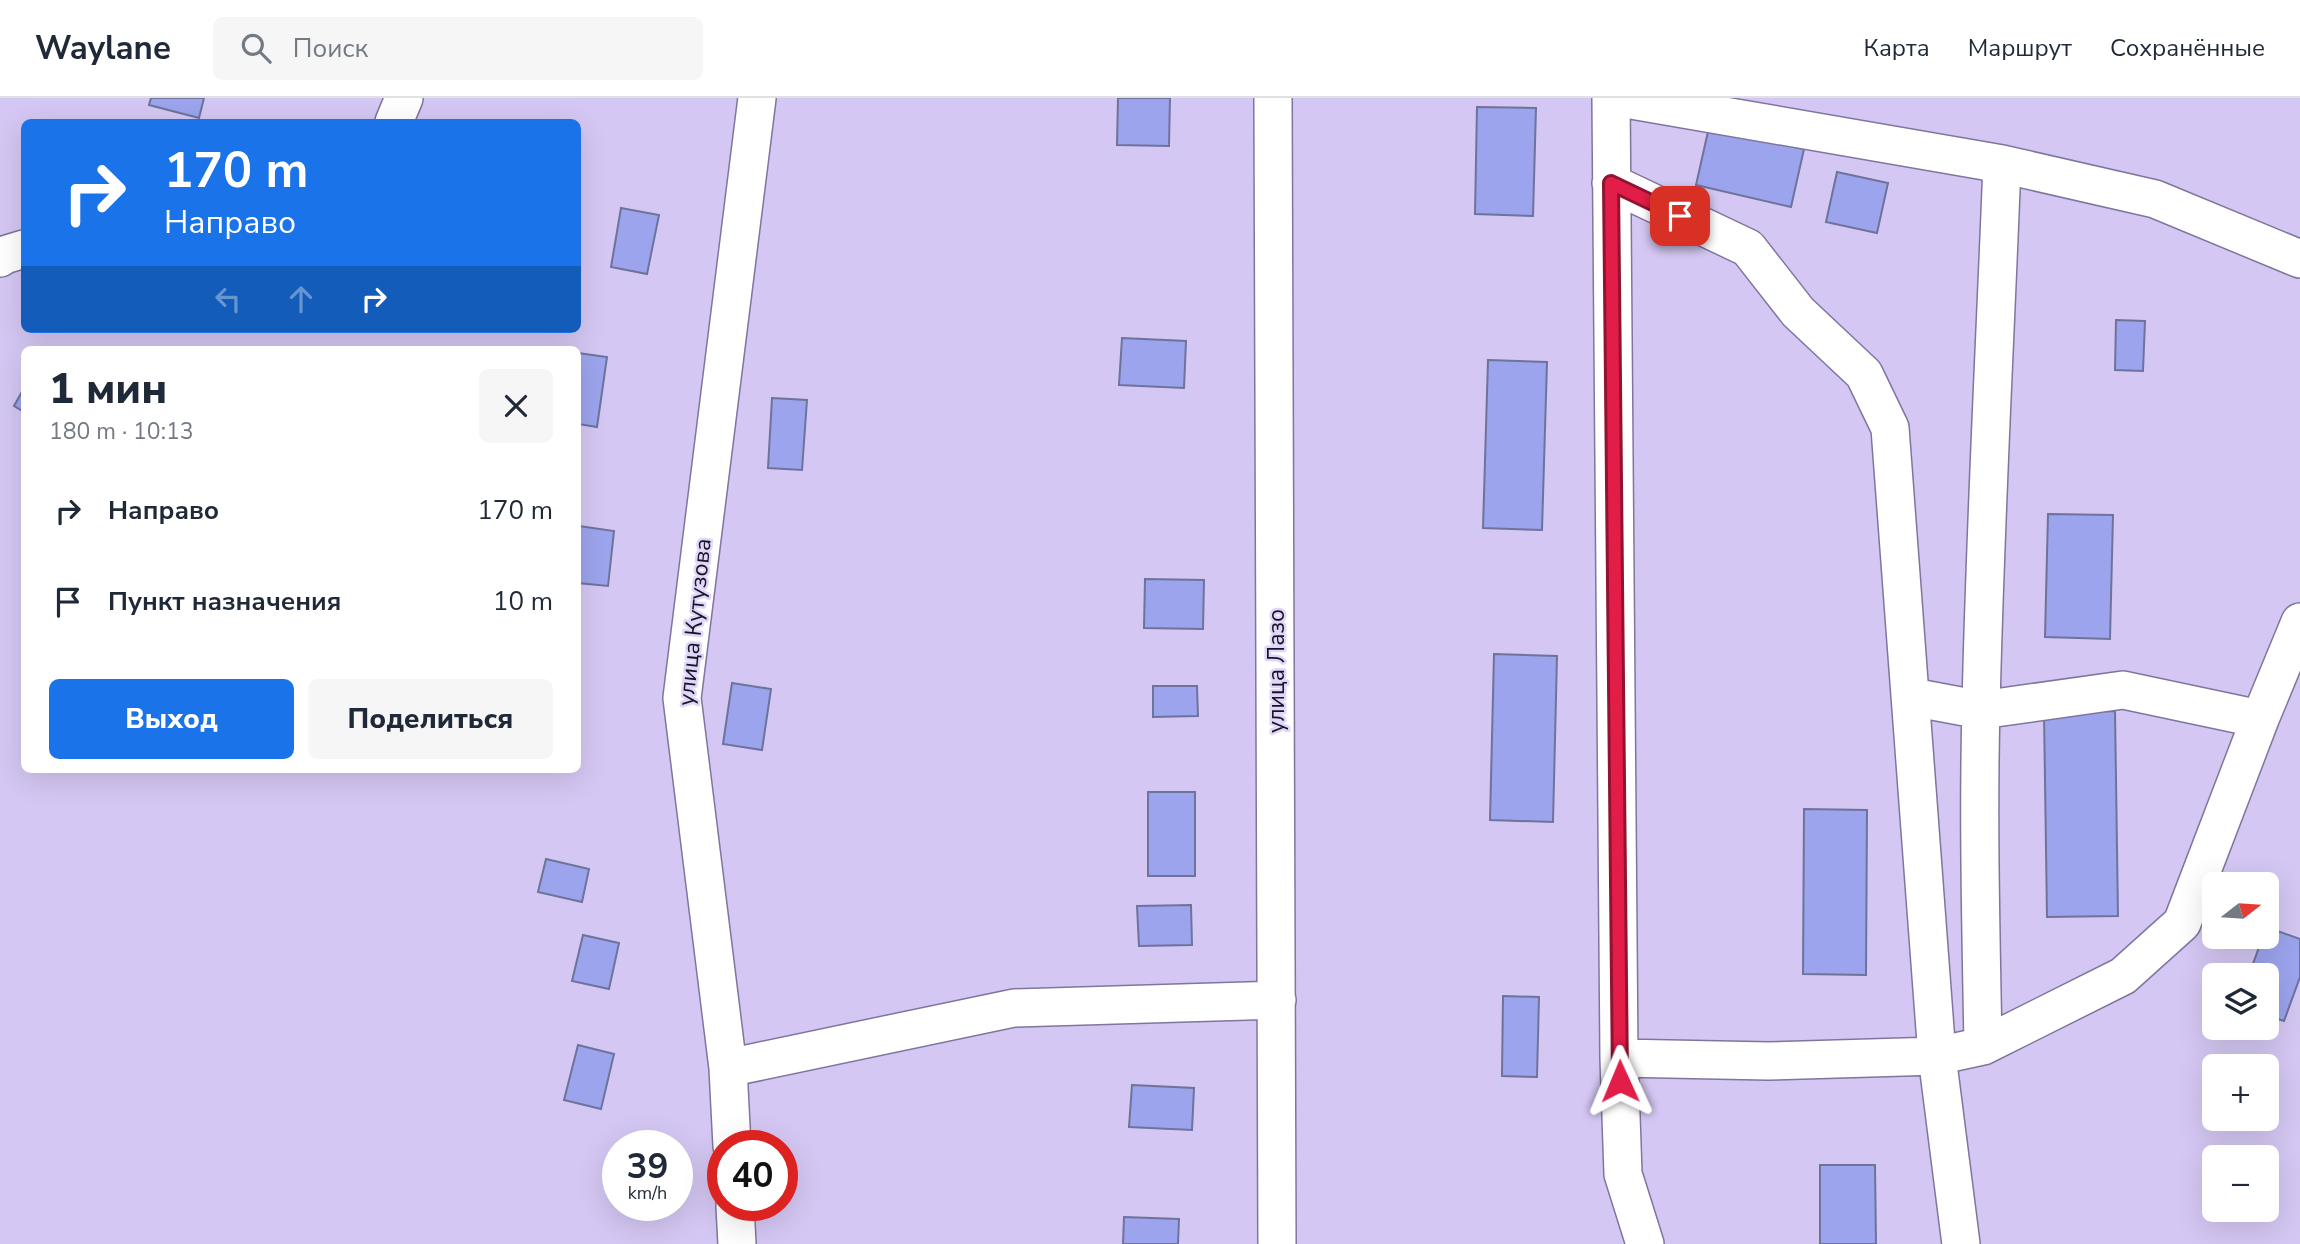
<!DOCTYPE html>
<html lang="ru">
<head>
<meta charset="utf-8">
<style>
  :root { --surface:#fff; --page:#f6f6f7; --text:#1f2937; --muted:#747a83; --line:#e0e1e3; --accent:#1a73e8 }
  body { margin:0; font-family:"Nunito Sans",sans-serif; background:var(--page); color:var(--text); height:100vh; display:flex; flex-direction:column; font-size:26px; white-space:nowrap }
  * { box-sizing:border-box; margin:0 }
  p { font-size:23px; color:var(--muted) }
  .icon { flex:none; width:38px; height:38px; fill:none; stroke:currentColor; stroke-width:2; stroke-linecap:round; stroke-linejoin:round }
  .map { position:relative; flex:1; overflow:hidden }
  .sheet { position:absolute; left:21px; top:248px; width:560px; height:427px; display:flex; flex-direction:column; background:var(--surface); border-radius:10px; box-shadow:0 7px 28px #0002 }
  .sheet>* { flex:none }
  .guide { position:absolute; left:21px; top:21px; width:560px; height:214px; border-radius:10px; box-shadow:0 7px 28px #0002; background:#1a73e8; color:#fff; overflow:hidden }
  .needle { width:46px; rotate:73deg }
  .tools { position:absolute; left:2202px; top:774px; display:grid; gap:14px }
  .tools a { display:grid; place-items:center; width:77px; height:77px; border-radius:10px; background:var(--surface); box-shadow:0 7px 28px #0002; font-size:35px }
  .speed { position:absolute; left:602px; top:1032px; display:flex; gap:14px; font-size:35px; font-weight:700; text-align:center }
  .speed>* { display:grid; place-content:center; width:91px; height:91px; border-radius:50%; background:var(--surface); box-shadow:0 7px 28px #0002; line-height:1 }
  .speed small { font-size:18px; font-weight:400 }
  .speed .limit { border:10px solid #d22; background:#fff; color:#111 }
  .pin { position:absolute; display:grid; place-items:center; width:60px; height:60px; color:#fff; margin:-30px; border-radius:14px; box-shadow:0 4px 10px #0006 }
  .me { position:absolute; width:77px; margin:-38px; rotate:359deg; stroke-linejoin:round; filter:drop-shadow(0 0 5px #0008) }
  .turn { display:flex; align-items:center; gap:24px; height:147px; padding:0 28px; font-size:32px }
  .turn .icon { width:91px; height:91px; stroke-width:2.5 }
  .turn b { display:block; font-size:49px; line-height:60px }
  .lanes { display:flex; align-items:center; height:66px; padding:0 28px; background:#0003; justify-content:center; gap:35px; direction:ltr }
  .lanes .off { opacity:.35 }
  .round { display:grid; place-items:center; flex:none; width:74px; height:74px; border-radius:10px; background:var(--page) }
  .summary { display:flex; align-items:center; justify-content:space-between; height:119px; padding:0 28px }
  h1 { font-size:42px; font-weight:800; line-height:52px }
  .primary-button { display:flex; gap:14px; margin-top:auto; padding:14px 28px }
  .primary-button a { flex:1; height:80px; border-radius:10px; background:var(--accent); color:#fff; font-size:28px; font-weight:800; line-height:80px; text-align:center }
  .primary-button a+a { background:var(--page); color:var(--text) }
  ul { padding:0; list-style:none }
  li { display:flex; align-items:center; gap:21px; height:91px; padding:0 28px }
  li div { flex:1 }
  li b { display:block; font-size:26px }
  li em { font-style:normal }
  header { display:flex; align-items:center; gap:42px; box-sizing:border-box; height:98px; padding:0 35px; background:var(--surface); border-bottom:2px solid var(--line) }
  header strong { font-size:33px }
  nav { display:flex; gap:38px; margin-inline-start:auto; font-size:24px }
  .search { width:490px; height:63px; background:var(--page); display:flex; align-items:center; gap:18px; box-sizing:border-box; padding:0 24px; border-radius:10px; color:var(--muted); font-size:26px }
  .map>svg:first-child { display:block }
</style>
</head>
<body>
<header>
<strong>Waylane</strong>
<div class="search"><svg class="icon" aria-label="search" viewBox="0 0 24 24"><circle cx="10" cy="10" r="6"/><path d="M15 15l6 6"/></svg>Поиск</div>
<nav><a>Карта</a><a>Маршрут</a><a>Сохранённые</a></nav>
</header>
<div class="map">
<svg width="2300" height="1146" viewBox="0 0 2300 1146">
  <rect width="100%" height="100%" fill="#d4c7f3"/>
  <!-- building -->
  <path fill="#9ca4ed" stroke="#6e739b" stroke-width="2" d="M151,0H204L199,20L149,7Z
    M1118,0H1170L1169,48L1117,47Z
    M1477,9L1536,10L1533,118L1475,116Z
    M1709,29L1804,51L1791,109L1696,87Z
    M1837,74L1888,85L1877,135L1826,124Z
    M621,110L659,117L647,176L611,169Z
    M2116,222L2145,223L2143,273L2115,272Z
    M1122,240L1186,243L1184,290L1119,287Z
    M578,255L607,259L597,329L578,326Z
    M1488,262L1547,264L1542,432L1483,430Z
    M24,290V314L14,308Z
    M772,300L807,302L802,372L768,370Z
    M2048,416L2113,417L2110,541L2045,539Z
    M579,428L614,433L608,488L578,485Z
    M1145,481L1204,482L1203,531L1144,530Z
    M1494,556L1557,558L1553,724L1490,722Z
    M732,585L771,591L762,652L723,646Z
    M1153,588H1197L1198,618L1153,619Z
    M2115,613L2118,818L2047,819L2044,614Z
    M1148,694H1195V778H1148Z
    M1804,711L1867,712L1866,877L1803,876Z
    M546,761L589,771L582,804L538,794Z
    M1191,807L1192,847L1139,848L1137,808Z
    M2266,829L2300,841V879L2284,923L2266,917V877H2249L2263,838H2266Z
    M583,837L619,845L609,891L572,883Z
    M1503,898L1539,899L1537,979L1502,978Z
    M578,947L614,956L601,1011L564,1002Z
    M1132,987L1194,990L1192,1032L1129,1029Z
    M1820,1067H1875L1876,1146H1820Z
    M1124,1119L1179,1121L1178,1146H1123Z"/>
  <g fill="none" stroke-linecap="round" stroke-linejoin="round">
    <defs>
      <path id="minor" d="M1273,0L1277,1146
        M1611,0L1619,960L1623,1076L1645,1146
        M1620,0L2002,66L2155,101L2300,161
        M394,24L404,0
        M1611,85L1748,150L1798,214L1864,276L1890,330L1937,958L1961,1146
        M0,160L4,157L24,151
        M1912,599L1981,612L2123,592L2260,621
        M1983,948C1981,835 1978,722 1981,609C1985,428 1995,247 2002,66
        M1619,960L1768,963L1937,958L1983,948L2123,878L2182,825L2260,621L2300,524
        M728,970L1014,910L1277,902
        M732,1048L728,970L682,600L757,0
        M735,1108L737,1146"/>
    </defs>
    <!-- minor casing -->
    <use href="#minor" stroke="#81759d" stroke-width="40"/>
    <!-- minor -->
    <use href="#minor" stroke="#fff" stroke-width="37"/>
  </g>
  <g fill="none" stroke-linecap="round" stroke-linejoin="round">
    <defs>
      <path id="route" d="M1620,983L1611,85L1680,118"/>
    </defs>
    <!-- route casing -->
    <use href="#route" stroke="#92132f" stroke-width="18"/>
    <!-- route -->
    <use href="#route" stroke="#e11d48" stroke-width="12"/>
  </g>
  <g text-anchor="middle" stroke-width="5" stroke-linejoin="round" paint-order="stroke">
    <!-- street labels -->
    <g font-size="23" fill="#181322" stroke="#e0d6f9">
      <text transform="translate(694 524) rotate(-84)" y="8">улица Кутузова</text>
      <text transform="translate(1276 573) rotate(-90)" y="8">улица Лазо</text>
    </g>
  </g>
</svg>
<div class="tools">
<a><svg class="needle" viewBox="-14 -14 28 28"><path d="M0-13l5 13h-10z" fill="#e53935"/><path d="M0 13l5-13h-10z" fill="#747a83"/></svg></a>
<a><svg class="icon" aria-label="layers" viewBox="0 0 24 24"><path d="M12 4l9 5-9 5-9-5zM3 14l9 5 9-5"/></svg></a>
<a>+</a>
<a>−</a>
</div>
<div class="speed"><div>39<small>km/h</small></div><div class="limit">40</div></div>
<div class="pin" style="left:1680px;top:118px;background:#d93025"><svg class="icon" aria-label="arrive" viewBox="0 0 24 24"><path d="M6 21V4h12l-3 4 3 4H6"/></svg></div>
<svg class="me" style="left:1620px;top:983px" viewBox="-20 -20 40 40"><path d="M0-17L14 15 0 8-14 15z" fill="#e11d48" stroke="#fff" stroke-width="4"/></svg>
<div class="guide">
<div class="turn"><svg class="icon" aria-label="right" viewBox="0 0 24 24"><path d="M7 20v-9h11M14 6l5 5-5 5"/></svg><div><b>170 m</b>Направо</div></div>
<div class="lanes"><svg class="icon off" aria-label="left" viewBox="0 0 24 24"><path d="M17 20v-9H6M10 6l-5 5 5 5"/></svg><svg class="icon off" aria-label="ahead" viewBox="0 0 24 24"><path d="M12 20V5M6 11l6-6 6 6"/></svg><svg class="icon" aria-label="right" viewBox="0 0 24 24"><path d="M7 20v-9h11M14 6l5 5-5 5"/></svg></div>
</div>
<section class="sheet">
<div class="summary"><div><h1>1 мин</h1><p>180 m · 10:13</p></div><a class="round"><svg class="icon" aria-label="close" viewBox="0 0 24 24"><path d="M6 6l12 12M18 6L6 18"/></svg></a></div>
<ul>
<li><svg class="icon" aria-label="right" viewBox="0 0 24 24"><path d="M7 20v-9h11M14 6l5 5-5 5"/></svg><div><b>Направо</b></div><em>170 m</em></li>
<li><svg class="icon" aria-label="arrive" viewBox="0 0 24 24"><path d="M6 21V4h12l-3 4 3 4H6"/></svg><div><b>Пункт назначения</b></div><em>10 m</em></li>
</ul>
<div class="primary-button"><a>Выход</a><a>Поделиться</a></div>
</section>
</div>
</body>
</html>
